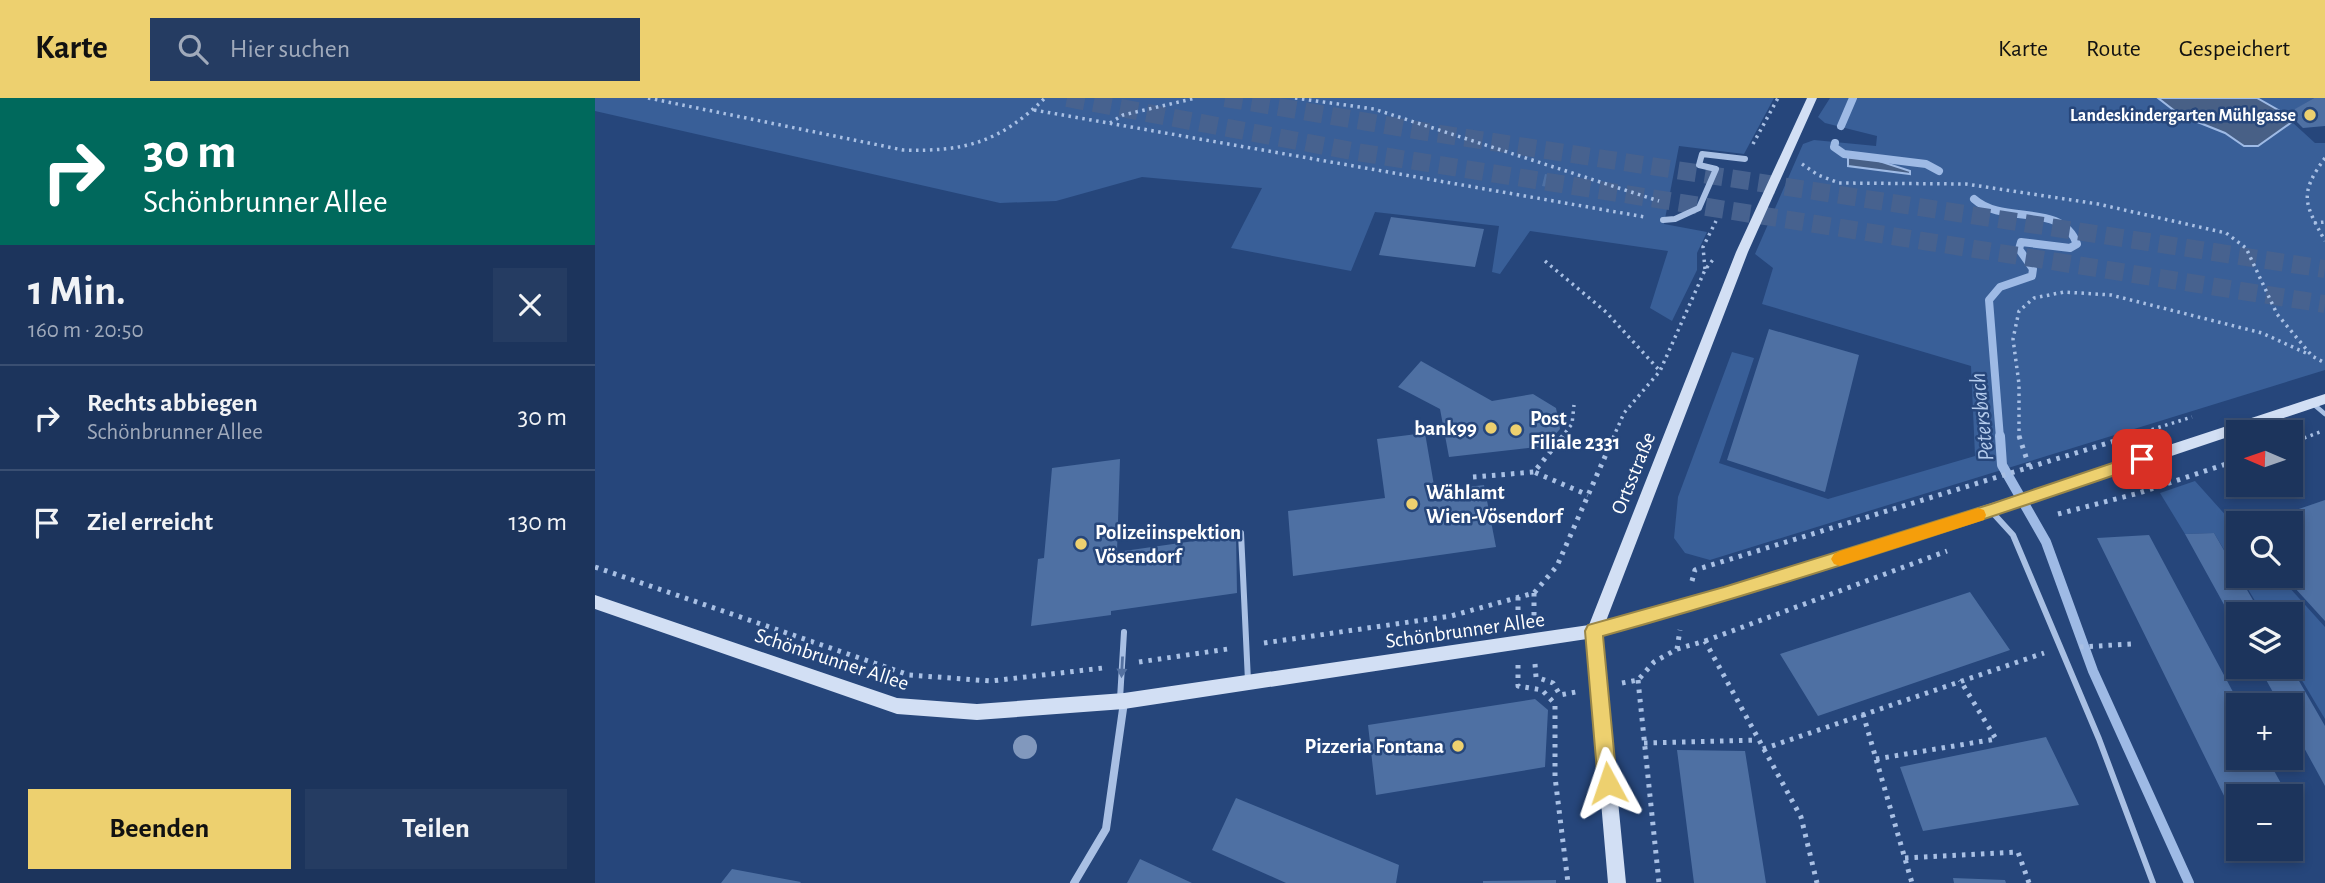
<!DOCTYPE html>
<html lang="de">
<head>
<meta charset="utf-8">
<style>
  :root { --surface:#1c345c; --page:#253c62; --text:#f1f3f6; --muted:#a0aabb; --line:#3a4f72; --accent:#edd06f }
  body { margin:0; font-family:"Alegreya Sans",sans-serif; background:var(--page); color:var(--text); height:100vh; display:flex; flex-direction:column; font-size:26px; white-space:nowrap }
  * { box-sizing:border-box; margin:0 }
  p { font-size:23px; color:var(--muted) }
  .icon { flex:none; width:38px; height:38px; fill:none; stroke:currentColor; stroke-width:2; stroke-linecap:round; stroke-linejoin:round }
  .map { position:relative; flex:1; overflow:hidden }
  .side { display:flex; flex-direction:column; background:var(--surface); width:595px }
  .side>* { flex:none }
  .top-card { background:#00695c; color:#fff; overflow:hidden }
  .needle { width:46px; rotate:272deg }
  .tools { position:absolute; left:1631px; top:322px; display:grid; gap:14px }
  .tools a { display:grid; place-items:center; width:77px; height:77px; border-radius:0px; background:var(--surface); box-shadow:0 4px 10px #0003,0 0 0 2px var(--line); font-size:35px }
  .pin { position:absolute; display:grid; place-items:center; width:60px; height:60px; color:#fff; margin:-30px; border-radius:14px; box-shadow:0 4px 10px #0006 }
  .me { position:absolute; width:77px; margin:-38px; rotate:355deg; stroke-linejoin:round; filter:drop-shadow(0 0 5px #0008) }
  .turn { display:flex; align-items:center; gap:24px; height:147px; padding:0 28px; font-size:32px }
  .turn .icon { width:91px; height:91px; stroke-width:2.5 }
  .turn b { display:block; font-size:49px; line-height:60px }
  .round { display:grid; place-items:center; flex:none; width:74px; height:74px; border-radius:0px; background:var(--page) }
  .headline { display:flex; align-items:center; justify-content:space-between; height:119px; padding:0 28px }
  h1 { font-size:42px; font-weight:600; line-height:52px }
  .cta { display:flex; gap:14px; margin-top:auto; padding:14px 28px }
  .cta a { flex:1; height:80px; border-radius:0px; background:var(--accent); color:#111; font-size:28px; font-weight:600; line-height:80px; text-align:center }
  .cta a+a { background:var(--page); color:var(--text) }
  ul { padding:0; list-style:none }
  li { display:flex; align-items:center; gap:21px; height:105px; padding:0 28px; border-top:2px solid var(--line) }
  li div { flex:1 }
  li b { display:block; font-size:26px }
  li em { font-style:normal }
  header { display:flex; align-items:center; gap:42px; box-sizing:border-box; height:98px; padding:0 35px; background:var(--accent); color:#111 }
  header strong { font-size:33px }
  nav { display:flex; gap:38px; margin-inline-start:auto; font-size:24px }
  .search { width:490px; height:63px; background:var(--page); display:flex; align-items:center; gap:18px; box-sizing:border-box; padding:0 24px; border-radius:0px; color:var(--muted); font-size:26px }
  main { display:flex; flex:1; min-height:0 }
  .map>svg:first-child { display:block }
</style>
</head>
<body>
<header>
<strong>Karte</strong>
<div class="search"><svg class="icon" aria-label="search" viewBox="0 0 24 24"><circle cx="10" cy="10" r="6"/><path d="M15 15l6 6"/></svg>Hier suchen</div>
<nav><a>Karte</a><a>Route</a><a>Gespeichert</a></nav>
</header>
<main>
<section class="side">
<div class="top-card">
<div class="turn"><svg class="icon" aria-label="right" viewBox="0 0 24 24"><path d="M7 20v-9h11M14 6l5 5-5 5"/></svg><div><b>30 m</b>Schönbrunner Allee</div></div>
</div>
<div class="headline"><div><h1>1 Min.</h1><p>160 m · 20:50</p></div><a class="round"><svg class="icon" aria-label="close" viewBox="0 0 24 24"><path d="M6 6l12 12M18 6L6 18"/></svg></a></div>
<ul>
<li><svg class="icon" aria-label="right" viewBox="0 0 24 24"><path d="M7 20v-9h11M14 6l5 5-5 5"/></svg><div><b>Rechts abbiegen</b><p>Schönbrunner Allee</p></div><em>30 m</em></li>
<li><svg class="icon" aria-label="arrive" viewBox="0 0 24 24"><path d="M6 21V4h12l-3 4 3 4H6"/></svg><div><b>Ziel erreicht</b></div><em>130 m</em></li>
</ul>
<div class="cta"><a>Beenden</a><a>Teilen</a></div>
</section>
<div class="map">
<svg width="1730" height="785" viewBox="0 0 1730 785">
  <rect width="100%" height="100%" fill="#26467b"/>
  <!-- green -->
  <path fill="#395f98" d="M0,0H1179L1149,56L1084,48L1069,126L1112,134L1102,155V172L1077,223L1055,210L1073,153L935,133L905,176L897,174L904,128L780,114L756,173L636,150L667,90L547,79L461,103L405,105L0,13Z
    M1235,0H1564L1585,17L1630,35L1649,48H1663L1692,17L1662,0H1719L1701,11V23L1697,24L1720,45H1730V272L1115,462L1090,455L1079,440L1083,399L1137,254L1159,260L1124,365L1233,401L1380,358L1376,268L1167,206L1178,170L1160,156L1208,46L1219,42L1281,48L1282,38L1230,25L1223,19Z
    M1600,383L1643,431V475L1619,435L1590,436L1565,395Z
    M1645,478H1684L1730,529V621L1696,564V516H1668Z"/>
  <!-- water -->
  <path fill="#486086" stroke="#9ebae5" stroke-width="2" d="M1563,0H1662L1692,17L1697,24L1663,48H1649L1630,35L1585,17Z
    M1253,59L1278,61L1315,73V76L1253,68Z"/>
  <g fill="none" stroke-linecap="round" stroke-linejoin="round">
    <!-- stream-far1 -->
    <path stroke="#9ebae5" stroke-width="8" d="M1246,28L1258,0
      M1240,45L1239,49L1249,56L1331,66L1344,73
      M1379,101C1409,128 1466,103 1482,146L1475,150L1426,144L1424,151L1438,171L1437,178L1405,189L1394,202L1405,340"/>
    <!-- stream -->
    <path stroke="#9ebae5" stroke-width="10" d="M1405,338L1407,367L1451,444L1498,573L1594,785"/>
  </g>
  <!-- building -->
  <path fill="#4e70a3" d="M1719,0H1730V28L1708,30L1701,23L1700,11Z
    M950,76L967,79L964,91L947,88Z
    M796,119L889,131L880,169L784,157Z
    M1174,231L1264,257L1230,394L1132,362Z
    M826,263L897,303L938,296L961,310L965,331L950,348L854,359L845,311L803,289Z
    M830,335L840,393L889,387L901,449L698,478L693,413L790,400L782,341Z
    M525,361L522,454L641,437L642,495L516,513V517L436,528L443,461L449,460L457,370Z
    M1730,402V523L1689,478H1696V425H1663Z
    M1619,435L1666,516H1643V532L1590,436Z
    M1554,437L1645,607L1643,660H1672L1693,698H1643V716H1638L1502,440Z
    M1375,494L1415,552L1223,618L1185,556Z
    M1664,569H1696L1730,628V688L1696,626V607H1685Z
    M940,601L953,612L950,669L781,697L773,627Z
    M1451,639L1484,707L1328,733L1305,669Z
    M1082,652L1150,653L1171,785H1099Z
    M641,700L804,767L801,785H691L617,752Z
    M545,761L597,785H532Z
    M137,771L206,784L205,785H126Z
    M1358,780L1410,782L1411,785H1359Z
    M961,782V785H888V783Z"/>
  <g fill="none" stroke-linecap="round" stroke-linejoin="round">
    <!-- highway-tunnel -->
    <path stroke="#47628f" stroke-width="18" stroke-dasharray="18 9" stroke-linecap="butt" d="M472,0L762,54L1730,206
      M630,0L826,33L1730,171"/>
    <!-- path-far1 -->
    <path stroke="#a9c0e4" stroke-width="3.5" stroke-dasharray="2.5 4.5" stroke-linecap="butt" d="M53,0L308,52C370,54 405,44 450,0
      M700,0L779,11L1064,103
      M439,12L1050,119
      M515,25L528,17L601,0
      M1158,46L1183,0
      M1730,60C1703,97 1710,106 1730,143
      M1207,66L1223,77L1244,85L1371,86L1503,106L1631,135L1651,150L1682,216L1717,258L1730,265
      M1719,125L1730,124
      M950,163L1011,214L1065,273
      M1110,171L1108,149L1121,123
      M966,340L977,326L979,307
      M1018,340L1029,315L1065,273L1110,172L1120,159
      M1424,340V286L1418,241L1424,213L1439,200L1469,194L1516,197L1667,235L1713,256
      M1530,340L1597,319
      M1709,340L1725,334"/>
    <!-- path -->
    <path stroke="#a9c0e4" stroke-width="5" stroke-dasharray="3.5 6" stroke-linecap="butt" d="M968,338L939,374L993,397
      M1424,338L1435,371
      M1696,344L1714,338
      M878,379L939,374
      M1463,416L1544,395L1643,362
      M0,469L314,577L396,583L508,570
      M1097,483L1100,472L1536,338
      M939,495V518
      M923,499V523
      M1110,543L1352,453
      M669,545L856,518L939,495L962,468L1019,338
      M1485,549L1536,546
      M1082,551L1110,543L1206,719L1222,785
      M544,564L633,551
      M940,566L941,579L958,585L965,597L981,594
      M923,567V588L947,592L960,606V679L973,785
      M1043,582L1064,785
      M1027,585L1043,582L1059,564L1082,551L1085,532
      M1268,616L1317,785
      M1049,645L1163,642
      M1168,651L1449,555
      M1281,661L1401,641L1365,582
      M1310,760L1423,754L1434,785"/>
    <!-- lane-far1 -->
    <path stroke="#a9c0e4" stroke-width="4.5" d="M1717,305L1730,316"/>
    <!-- lane -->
    <path stroke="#a9c0e4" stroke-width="6" d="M1397,414L1418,437L1504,641L1558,785
      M646,435L653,583
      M525,601L529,534"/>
    <!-- street-far1 -->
    <path stroke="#a9c0e4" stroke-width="6" d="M1068,122L1080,121L1104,110L1121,71L1104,67L1107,56L1150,61"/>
    <!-- street -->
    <path stroke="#a9c0e4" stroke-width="8" d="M479,785L511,731L529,604"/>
    <!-- secondary -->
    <path fill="#d2dff4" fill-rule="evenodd" d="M1212,0H1222L1153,154L1011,523C1253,455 1491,374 1730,296V306C1492,387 1251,469 1007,538L1031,785H1013L992,541L529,611L382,622L302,616L0,511V497L302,600L382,606L529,595L994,527L1141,154Z"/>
  </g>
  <!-- trees -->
  <circle fill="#8198bd" cx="430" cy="649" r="12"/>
  <!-- one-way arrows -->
  <defs><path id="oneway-solid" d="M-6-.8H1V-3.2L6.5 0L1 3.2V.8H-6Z" transform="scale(1.75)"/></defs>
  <use fill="#5471a0" href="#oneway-solid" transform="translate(527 569) rotate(93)"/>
  <!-- route -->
  <path fill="#edd06f" stroke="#9a8748" stroke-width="2" d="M1547,355L1552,357L1554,361L1552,366C1372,428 1192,487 1008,538L1022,685L1020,692L1013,695L1006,692L1003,685L990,533L993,527L1129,489L1396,406Z"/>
  <!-- slow -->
  <path fill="#f59e0b" d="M1383,410L1389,412L1391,417L1389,422L1245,468L1239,466L1236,461L1239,456L1245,453Z"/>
  <!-- markers -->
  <g fill="#edd06f" stroke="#26467b" stroke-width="2.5">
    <circle cx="1715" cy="17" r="7"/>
    <circle cx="896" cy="330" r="7"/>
    <circle cx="921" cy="332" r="7"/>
    <circle cx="817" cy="406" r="7"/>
    <circle cx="486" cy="446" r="7"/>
    <circle cx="863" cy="648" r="7"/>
  </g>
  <g text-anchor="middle" stroke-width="5" stroke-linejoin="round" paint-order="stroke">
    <!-- far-poi labels -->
    <g font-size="18" font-weight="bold" fill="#fff" stroke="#26467b" text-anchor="end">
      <text x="1701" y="23">Landeskindergarten Mühlgasse</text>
    </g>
    <!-- poi labels -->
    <g font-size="21" font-weight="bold" fill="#fff" stroke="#26467b" text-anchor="start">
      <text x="935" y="327">Post<tspan x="935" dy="24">Filiale 2331</tspan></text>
      <text x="882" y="337" text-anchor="end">bank99</text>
      <text x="831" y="401">Wählamt<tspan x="831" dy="24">Wien-Vösendorf</tspan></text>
      <text x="500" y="441">Polizeiinspektion<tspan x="500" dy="24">Vösendorf</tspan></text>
      <text x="849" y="655" text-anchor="end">Pizzeria Fontana</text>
    </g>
    <!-- street labels -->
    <g font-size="21" fill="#fff" stroke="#26467b">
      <text transform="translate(1038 375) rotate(-68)" y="7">Ortsstraße</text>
      <text transform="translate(870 532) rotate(-8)" y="7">Schönbrunner Allee</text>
      <text transform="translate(237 561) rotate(18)" y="7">Schönbrunner Allee</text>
    </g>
    <!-- water labels -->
    <g font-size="23" font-style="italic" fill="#b4cbec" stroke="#26467b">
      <text transform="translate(1386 319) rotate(-96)" y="8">Petersbach</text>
    </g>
  </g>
</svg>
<div class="tools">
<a><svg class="needle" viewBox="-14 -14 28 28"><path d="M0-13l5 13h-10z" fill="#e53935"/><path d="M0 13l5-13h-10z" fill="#a0aabb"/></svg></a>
<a><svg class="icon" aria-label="search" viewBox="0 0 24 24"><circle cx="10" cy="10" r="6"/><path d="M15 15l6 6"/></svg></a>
<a><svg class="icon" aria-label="layers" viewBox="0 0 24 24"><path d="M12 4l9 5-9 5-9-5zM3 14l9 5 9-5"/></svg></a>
<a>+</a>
<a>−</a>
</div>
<div class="pin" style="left:1547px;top:361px;background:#d93025"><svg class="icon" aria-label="arrive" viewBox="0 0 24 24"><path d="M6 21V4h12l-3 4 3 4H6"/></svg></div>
<svg class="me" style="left:1013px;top:685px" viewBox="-20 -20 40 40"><path d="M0-17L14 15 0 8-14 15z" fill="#edd06f" stroke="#fff" stroke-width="4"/></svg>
</div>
</main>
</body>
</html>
